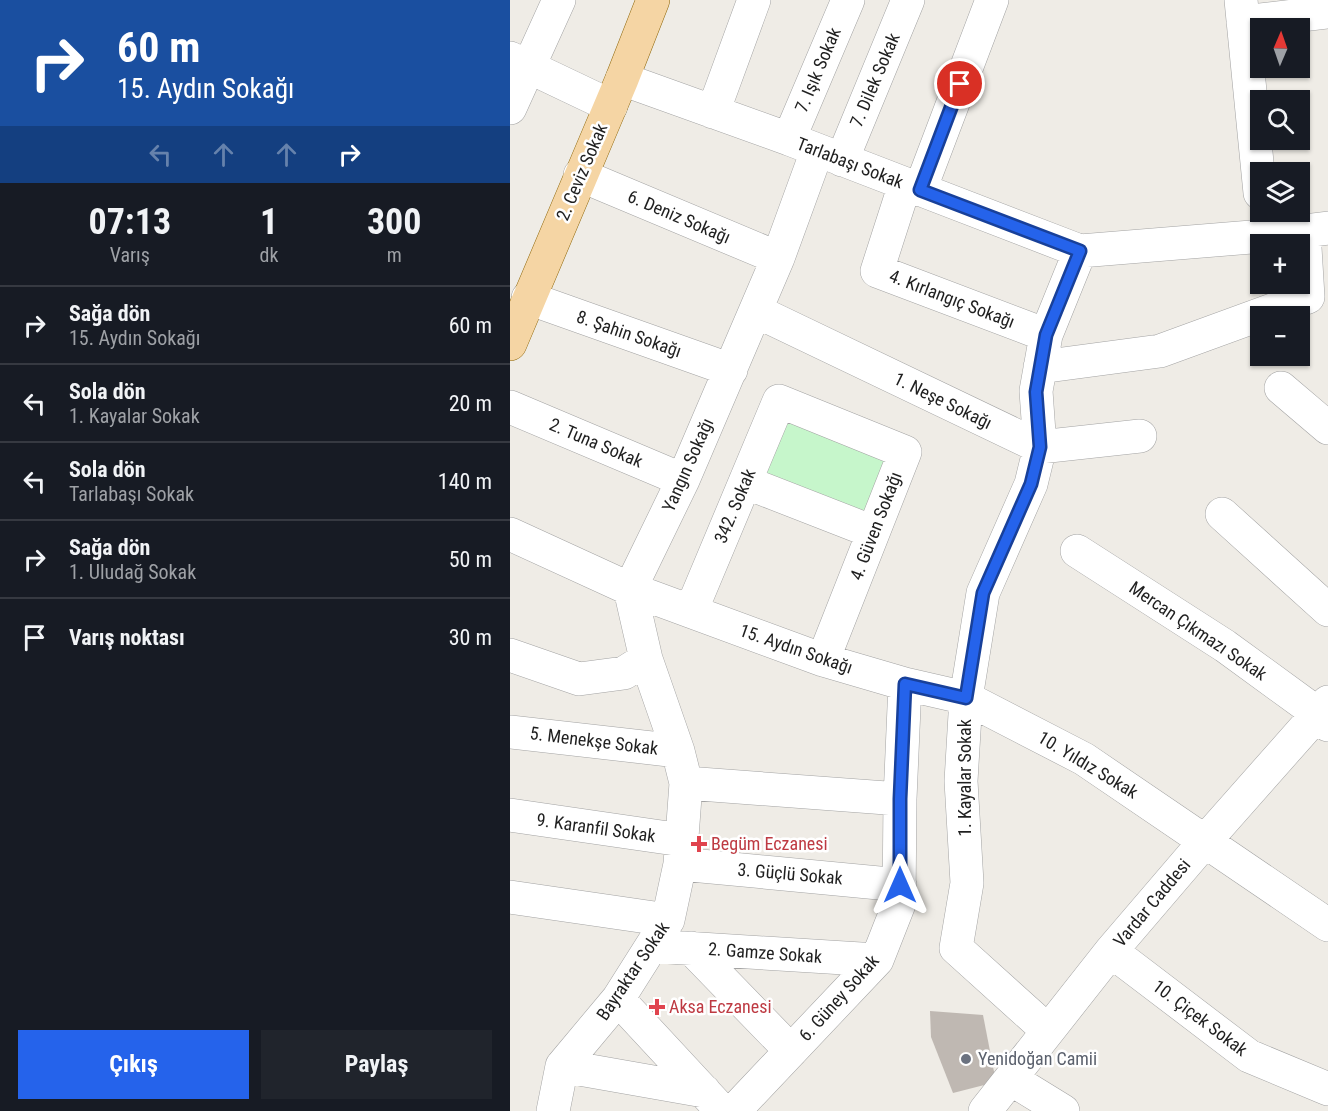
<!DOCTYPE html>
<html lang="tr">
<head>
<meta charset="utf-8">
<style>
  :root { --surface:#171b24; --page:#20242c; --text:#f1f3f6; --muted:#9ea1a6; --line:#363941; --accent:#2563eb }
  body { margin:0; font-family:"Roboto Condensed",sans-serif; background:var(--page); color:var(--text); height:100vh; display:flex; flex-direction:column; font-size:22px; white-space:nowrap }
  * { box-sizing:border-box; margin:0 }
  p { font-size:20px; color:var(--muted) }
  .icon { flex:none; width:33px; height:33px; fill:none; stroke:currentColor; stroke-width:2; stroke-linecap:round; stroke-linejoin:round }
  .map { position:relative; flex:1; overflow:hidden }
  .details { display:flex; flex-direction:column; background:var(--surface); width:510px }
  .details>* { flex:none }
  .top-card { background:#1a4fa0; color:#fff; overflow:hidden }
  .needle { width:39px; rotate:2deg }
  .buttons { position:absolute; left:740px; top:18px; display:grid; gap:12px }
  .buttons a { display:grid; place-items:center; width:60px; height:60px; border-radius:0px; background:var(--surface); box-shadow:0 2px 4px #0004; font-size:30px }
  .pin { position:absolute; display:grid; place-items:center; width:51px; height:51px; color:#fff; margin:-26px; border:3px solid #fff; border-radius:50%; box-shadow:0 2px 6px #0007 }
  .me { position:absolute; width:66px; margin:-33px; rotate:0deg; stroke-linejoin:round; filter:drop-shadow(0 0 4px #0008) }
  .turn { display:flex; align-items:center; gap:21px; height:126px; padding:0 18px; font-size:27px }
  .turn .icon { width:78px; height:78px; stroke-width:2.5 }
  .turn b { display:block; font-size:42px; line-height:51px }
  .lanes { display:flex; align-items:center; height:57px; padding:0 18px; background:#0003; justify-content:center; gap:30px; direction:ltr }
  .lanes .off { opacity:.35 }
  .eta { display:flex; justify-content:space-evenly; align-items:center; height:102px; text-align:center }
  .eta b { font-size:36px; font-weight:700; line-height:42px }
  .action { display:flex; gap:12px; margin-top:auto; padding:12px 18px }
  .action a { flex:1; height:69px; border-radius:0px; background:var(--accent); color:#fff; font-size:24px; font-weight:700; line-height:69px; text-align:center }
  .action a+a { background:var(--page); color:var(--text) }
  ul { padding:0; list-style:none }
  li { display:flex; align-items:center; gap:18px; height:78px; padding:0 18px; border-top:2px solid var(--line) }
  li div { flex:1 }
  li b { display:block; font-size:22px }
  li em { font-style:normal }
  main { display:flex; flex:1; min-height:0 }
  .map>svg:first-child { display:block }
</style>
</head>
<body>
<main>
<section class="details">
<div class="top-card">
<div class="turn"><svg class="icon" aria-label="right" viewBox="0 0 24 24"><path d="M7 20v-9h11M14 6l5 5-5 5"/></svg><div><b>60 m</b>15. Aydın Sokağı</div></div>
<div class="lanes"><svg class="icon off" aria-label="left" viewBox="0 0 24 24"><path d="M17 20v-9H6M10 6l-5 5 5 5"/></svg><svg class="icon off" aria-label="ahead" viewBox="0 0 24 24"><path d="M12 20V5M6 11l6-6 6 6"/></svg><svg class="icon off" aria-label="ahead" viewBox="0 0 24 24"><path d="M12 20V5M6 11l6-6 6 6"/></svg><svg class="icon" aria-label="right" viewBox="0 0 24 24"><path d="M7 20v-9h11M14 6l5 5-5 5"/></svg></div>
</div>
<div class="eta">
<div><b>07:13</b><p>Varış</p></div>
<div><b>1</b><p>dk</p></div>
<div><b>300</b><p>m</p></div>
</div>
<ul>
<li><svg class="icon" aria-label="right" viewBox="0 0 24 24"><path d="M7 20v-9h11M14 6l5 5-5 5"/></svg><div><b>Sağa dön</b><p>15. Aydın Sokağı</p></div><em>60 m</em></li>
<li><svg class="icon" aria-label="left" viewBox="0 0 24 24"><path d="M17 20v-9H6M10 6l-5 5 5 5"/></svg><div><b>Sola dön</b><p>1. Kayalar Sokak</p></div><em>20 m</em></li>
<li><svg class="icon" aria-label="left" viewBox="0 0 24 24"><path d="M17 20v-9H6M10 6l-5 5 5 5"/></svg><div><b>Sola dön</b><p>Tarlabaşı Sokak</p></div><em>140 m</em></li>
<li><svg class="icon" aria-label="right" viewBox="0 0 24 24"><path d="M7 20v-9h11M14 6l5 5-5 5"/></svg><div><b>Sağa dön</b><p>1. Uludağ Sokak</p></div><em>50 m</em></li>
<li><svg class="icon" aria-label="arrive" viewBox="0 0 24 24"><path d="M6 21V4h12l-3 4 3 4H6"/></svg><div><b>Varış noktası</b></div><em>30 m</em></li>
</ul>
<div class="action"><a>Çıkış</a><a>Paylaş</a></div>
</section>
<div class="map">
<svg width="818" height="1111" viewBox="0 0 818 1111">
  <rect width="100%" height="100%" fill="#efece6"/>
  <!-- park -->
  <path fill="#c6f6cb" d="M273,411L383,455L356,522L244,477Z"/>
  <!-- building -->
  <path fill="#bfb8b2" d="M420,1011L473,1015L486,1082L443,1093L421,1037Z"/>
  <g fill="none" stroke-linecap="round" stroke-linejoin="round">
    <defs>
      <path id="minor" d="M731,0L750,193
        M733,22L818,12
        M0,58L101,106
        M112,79L279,139L570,251L754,236L818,228
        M0,108L49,0
        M203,112L244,0
        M279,139L338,0
        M332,160L398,0
        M70,175L268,258
        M395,184L367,271L536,335
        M410,190L482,0
        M18,298L221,370
        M246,311L530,447L630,436
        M530,367L650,351L798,297L794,231
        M771,388L818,428
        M0,407L173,480
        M235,482L363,532
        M712,514L818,610
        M0,534L120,589L313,660L395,684L456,698L574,759L818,925
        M567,551L715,646L807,713L818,725
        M181,611L269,401L395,452L313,660
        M0,655L69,679L114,673L136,659
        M0,732L168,751
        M176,783L390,799
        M0,815L172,840
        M170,864L390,885
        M0,897L158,920
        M142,946L367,960
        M181,948L281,1051
        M601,951L739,1056L818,1089
        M108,999L212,1111
        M538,1031L446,948L457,883L451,781L456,698L473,593L521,484L530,447L526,391L536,335L570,251
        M52,1066L194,1091
        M501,1079L553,1111
        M43,1111L52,1066L108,999L158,920L170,864L176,783L168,751L136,659L120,589L173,480L235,335L268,258L307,151
        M224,1111L367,960L389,904L390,799L395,684
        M475,1111L601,951L696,840L818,702"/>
      <path id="major" d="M0,344L112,79L143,0"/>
    </defs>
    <!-- minor casing -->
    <use href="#minor" stroke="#a3a3a3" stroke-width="34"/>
    <!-- major casing -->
    <use href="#major" stroke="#8f670a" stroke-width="34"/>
    <!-- minor -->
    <use href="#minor" stroke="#fff" stroke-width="33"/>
    <!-- major -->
    <use href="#major" stroke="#f5d5a4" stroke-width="33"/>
  </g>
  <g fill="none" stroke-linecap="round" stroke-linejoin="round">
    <defs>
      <path id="route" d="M390,885V799L395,684L456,698L473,593L521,484L530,447L526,392L536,335L570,251L410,190L450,84"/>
    </defs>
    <!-- route casing -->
    <use href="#route" stroke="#184099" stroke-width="15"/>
    <!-- route -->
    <use href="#route" stroke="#2563eb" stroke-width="10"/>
  </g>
  <!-- markers -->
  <g fill="#e0444e" stroke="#fff" stroke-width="2">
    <path d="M186 835h6v6h6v6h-6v6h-6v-6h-6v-6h6z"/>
    <path d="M144 998h6v6h6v6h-6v6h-6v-6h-6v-6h6z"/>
  </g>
  <circle fill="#6b7280" stroke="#fff" stroke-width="2" cx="456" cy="1059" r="6"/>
  <g text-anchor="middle" stroke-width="5" stroke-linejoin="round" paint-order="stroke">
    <!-- street labels -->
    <g font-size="18" fill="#1f1f1f" stroke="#fff">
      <text transform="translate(308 70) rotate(-67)" y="6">7. Işık Sokak</text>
      <text transform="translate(365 80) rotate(-67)" y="6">7. Dilek Sokak</text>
      <text transform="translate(340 163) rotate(21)" y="6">Tarlabaşı Sokak</text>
      <text transform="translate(72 172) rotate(-67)" y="6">2. Ceviz Sokak</text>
      <text transform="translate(169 217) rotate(23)" y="6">6. Deniz Sokağı</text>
      <text transform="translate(442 299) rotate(21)" y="6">4. Kırlangıç Sokağı</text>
      <text transform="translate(119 334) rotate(19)" y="6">8. Şahin Sokağı</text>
      <text transform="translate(433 401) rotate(26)" y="6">1. Neşe Sokağı</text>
      <text transform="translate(86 443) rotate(23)" y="6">2. Tuna Sokak</text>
      <text transform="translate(178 465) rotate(-66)" y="6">Yangın Sokağı</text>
      <text transform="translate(225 506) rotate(-67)" y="6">342. Sokak</text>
      <text transform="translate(366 526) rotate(-69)" y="6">4. Güven Sokağı</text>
      <text transform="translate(688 631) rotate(34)" y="6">Mercan Çıkmazı Sokak</text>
      <text transform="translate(286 649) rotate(19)" y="6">15. Aydın Sokağı</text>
      <text transform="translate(84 741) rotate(7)" y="6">5. Menekşe Sokak</text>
      <text transform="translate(578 765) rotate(31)" y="6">10. Yıldız Sokak</text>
      <text transform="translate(455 778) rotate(-90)" y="6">1. Kayalar Sokak</text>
      <text transform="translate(86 828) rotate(8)" y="6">9. Karanfil Sokak</text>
      <text transform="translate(280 874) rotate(5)" y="6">3. Güçlü Sokak</text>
      <text transform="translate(642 903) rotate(-50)" y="6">Vardar Caddesi</text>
      <text transform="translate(255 953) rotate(4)" y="6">2. Gamze Sokak</text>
      <text transform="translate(123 971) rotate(-56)" y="6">Bayraktar Sokak</text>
      <text transform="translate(329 998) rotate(-48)" y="6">6. Güney Sokak</text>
      <text transform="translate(690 1018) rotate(37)" y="6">10. Çiçek Sokak</text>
    </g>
    <!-- health labels -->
    <g font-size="18" fill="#be3a42" stroke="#fff" text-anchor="start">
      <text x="201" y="850">Begüm Eczanesi</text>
      <text x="159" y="1013">Aksa Eczanesi</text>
    </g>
    <!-- worship labels -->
    <g font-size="18" fill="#5b616d" stroke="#fff" text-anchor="start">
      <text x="468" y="1065">Yenidoğan Camii</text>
    </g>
  </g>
</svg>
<div class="buttons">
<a><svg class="needle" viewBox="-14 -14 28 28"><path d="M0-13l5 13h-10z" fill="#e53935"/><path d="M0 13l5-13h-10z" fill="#9ea1a6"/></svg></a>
<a><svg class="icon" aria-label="search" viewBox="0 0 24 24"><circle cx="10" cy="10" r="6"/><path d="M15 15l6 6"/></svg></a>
<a><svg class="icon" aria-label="layers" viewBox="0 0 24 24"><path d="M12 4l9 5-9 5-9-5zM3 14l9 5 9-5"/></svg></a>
<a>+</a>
<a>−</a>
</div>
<div class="pin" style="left:450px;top:84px;background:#d93025"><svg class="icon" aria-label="arrive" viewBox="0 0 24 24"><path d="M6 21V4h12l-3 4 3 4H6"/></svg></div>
<svg class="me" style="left:390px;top:885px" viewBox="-20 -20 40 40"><path d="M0-17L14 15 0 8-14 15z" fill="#2563eb" stroke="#fff" stroke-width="4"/></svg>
</div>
</main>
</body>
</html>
